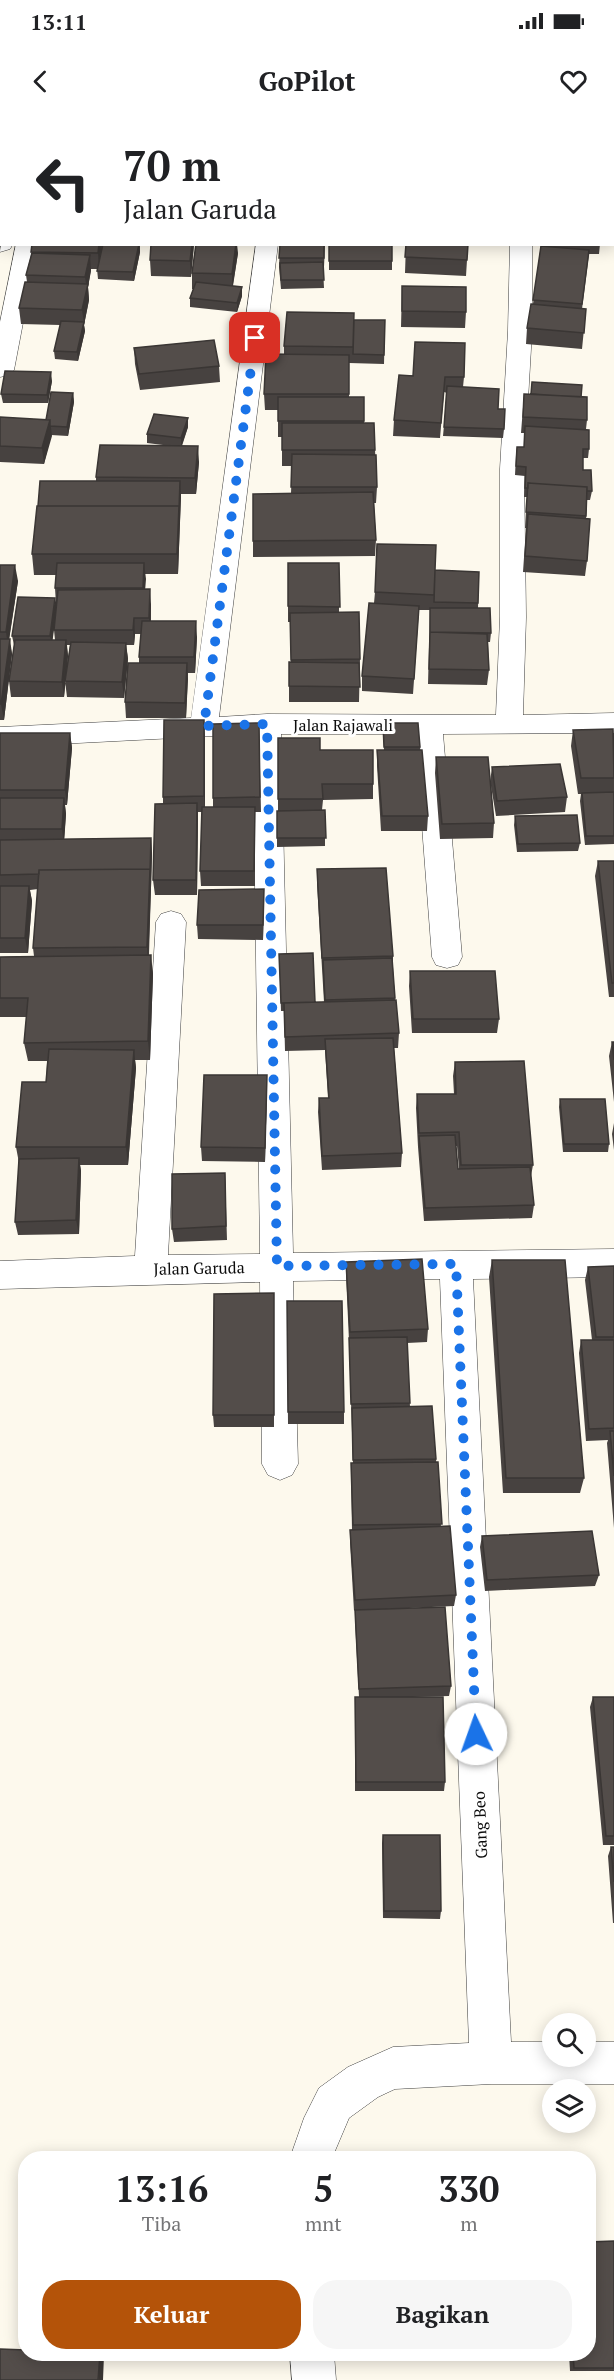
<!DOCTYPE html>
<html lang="id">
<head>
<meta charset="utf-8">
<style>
  :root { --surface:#fff; --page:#f6f6f6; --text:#202124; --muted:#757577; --accent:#b45309 }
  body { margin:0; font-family:"PT Serif",serif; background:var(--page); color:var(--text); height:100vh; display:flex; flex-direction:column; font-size:22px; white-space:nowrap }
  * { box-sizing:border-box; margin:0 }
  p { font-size:20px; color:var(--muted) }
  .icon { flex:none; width:33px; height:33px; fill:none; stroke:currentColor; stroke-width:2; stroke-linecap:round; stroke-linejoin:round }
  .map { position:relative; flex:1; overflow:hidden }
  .drawer { position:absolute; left:18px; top:2031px; width:578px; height:210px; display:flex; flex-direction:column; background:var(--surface); border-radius:24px; box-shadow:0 3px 15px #0003 }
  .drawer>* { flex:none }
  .hud { position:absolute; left:0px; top:0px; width:615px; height:126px; box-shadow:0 3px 15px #0003; background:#fff; color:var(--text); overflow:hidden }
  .tools { position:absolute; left:542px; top:1893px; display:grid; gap:12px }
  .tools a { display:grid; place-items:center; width:54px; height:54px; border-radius:50%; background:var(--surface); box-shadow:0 3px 15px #0003; font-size:30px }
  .pin { position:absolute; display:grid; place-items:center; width:51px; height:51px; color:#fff; margin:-26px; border-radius:12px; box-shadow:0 3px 9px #0006 }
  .me { position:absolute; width:66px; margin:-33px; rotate:357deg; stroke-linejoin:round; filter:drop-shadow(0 0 4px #0008) }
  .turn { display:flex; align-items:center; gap:21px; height:126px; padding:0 24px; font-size:27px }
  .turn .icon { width:78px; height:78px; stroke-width:2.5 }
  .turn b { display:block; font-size:42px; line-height:51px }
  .eta { display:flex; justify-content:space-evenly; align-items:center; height:102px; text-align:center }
  .eta b { font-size:36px; font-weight:800; line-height:42px }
  .action { display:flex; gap:12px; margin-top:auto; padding:12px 24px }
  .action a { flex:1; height:69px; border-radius:24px; background:var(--accent); color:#fff; font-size:24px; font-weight:800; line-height:69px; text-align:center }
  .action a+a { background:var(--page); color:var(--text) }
  .status { display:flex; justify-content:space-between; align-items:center; height:42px; padding:0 30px; background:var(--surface); direction:ltr }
  .status svg { height:16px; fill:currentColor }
  header { display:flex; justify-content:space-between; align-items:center; height:78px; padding:0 24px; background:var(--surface); font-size:27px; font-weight:800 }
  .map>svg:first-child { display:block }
</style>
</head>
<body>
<div class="status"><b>13:11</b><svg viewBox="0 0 49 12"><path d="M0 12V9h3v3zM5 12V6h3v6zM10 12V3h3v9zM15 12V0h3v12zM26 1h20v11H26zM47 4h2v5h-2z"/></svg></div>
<header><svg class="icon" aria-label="back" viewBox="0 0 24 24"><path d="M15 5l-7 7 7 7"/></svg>GoPilot<svg class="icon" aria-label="heart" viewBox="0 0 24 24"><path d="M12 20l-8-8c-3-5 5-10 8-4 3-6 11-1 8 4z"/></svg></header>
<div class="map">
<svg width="614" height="2260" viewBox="0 0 614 2260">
  <rect width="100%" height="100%" fill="#fdf9ed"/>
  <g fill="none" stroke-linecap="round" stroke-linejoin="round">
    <defs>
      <path id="minor" d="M468,0H490V2H468Z
        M2,117V124H13L10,129L0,132Z
        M16,124H38L14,250L10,255L0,257V202Z
        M256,124H278L219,597L267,594L496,595L500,497V349L508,211L510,124H532V211L524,349L526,497L523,595L614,593V613L443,614L462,837L458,845L447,848L436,845L432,837L415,614H281L293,1133L614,1129V1157L473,1159L511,1922H552V1936H585V1922H614V1964H491L395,1969L378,1977L349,1998L332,2038H290L304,1998L319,1968L348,1947L393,1927L469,1923L440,1159L293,1161L298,1344L292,1355L280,1360L268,1355L262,1344L260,1162L0,1169V1141L135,1136L156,802L161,794L171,791L181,794L186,802L168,1135L260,1134L253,614L0,627V607L191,598Z
        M290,2234H334L336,2260H292Z"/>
    </defs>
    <!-- minor casing -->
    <use href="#minor" stroke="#3f3f3f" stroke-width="1"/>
    <!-- minor -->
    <use href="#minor" fill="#fff" fill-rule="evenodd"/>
  </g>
  <!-- wall -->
  <path fill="#474240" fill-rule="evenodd" d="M115,0H180V2H114Z
    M32,124H140V132L134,161L98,159L97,149H91L88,167L89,180L84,205L85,211L78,241L55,239L54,231L60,205L21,204L19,188L27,162L26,155L31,135Z
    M194,124L191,157L151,156L150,140Z
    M280,124H325L324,147H323L324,168L281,169L279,147Z
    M329,124L392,141V150H329Z
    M406,124H468L466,156L405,153Z
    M541,124H600L599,134H589L582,189H586L582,229L526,224L527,208L533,184Z
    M238,133L233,166L242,167V176L237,192L190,187V178L193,169H192V153Z
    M402,166L466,192L465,208L401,207Z
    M354,200H385L384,244L349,243V277H364V303L375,330L377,367L376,383H374L376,420L375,436L253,437V421L291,373L292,346H282V317H278V290H265L264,274L284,234V226Z
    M134,228L219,246L220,262L140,270L135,244Z
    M399,255L464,257L463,267L498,289L504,309L503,318L443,316L447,273L444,272L440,318L393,316L394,300Z
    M52,261L48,283H3L1,274Z
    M532,262L581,277L587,300L586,309L589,329L588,338H583V350L592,371L590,380H587L586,399L587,441L585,456L523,452L526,408H525L527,377H524L525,356L515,355L516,335L517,327H524V313H521L524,274H531Z
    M73,273L74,282L68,316L51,315L44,344L0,342V297L46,300Z
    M188,298V307L182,326L199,342L196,374H181L178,454H145V469L151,485V501L197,517L195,553H188L186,598H126L125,582L139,543V537L141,514H135L134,525H126L128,539L124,578L67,577L65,561L70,525H67L68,536L64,577H11L9,561L14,525L12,516L56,484L55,468L56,455H34L32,434L96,361V357L171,326L147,323V314ZM55,500L54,510L55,520H52Z
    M288,443H339V492L360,539L359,582H289V566L291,542L290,502H288Z
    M0,445L18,461L9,519L12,534L4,600H0Z
    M435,450L479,452L478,488L491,513L490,522H488L489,550L487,565L428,564L430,490H419L413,574L362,571V556L374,483L375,472Z
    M259,603L261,692H255V766H201L200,751L202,692H198L197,775H155L153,760L163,684V677L205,615V687H213V678Z
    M383,603L420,627L428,696L427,711H381L377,646V630H384Z
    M573,610L614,613V724L585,725L580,681L581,674H578L571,626Z
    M0,613H70L72,628L67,685H65L66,694L64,719L151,718L152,733L149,835L153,854L150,940H135L136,948L128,1045H80L81,1051L79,1114L18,1115L15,1102L19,1043L16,1027L46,962L47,941H28L24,923L27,897H0V837L34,836L33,828L38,769L30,770L32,781L28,833H0Z
    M278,618L320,630L373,664V679L323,680L322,690H325V726L277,727V691H278Z
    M436,637L490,662L492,647L567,677L565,692L496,696L491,666L494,703L493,718L440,719L435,653Z
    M515,696L580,723L578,731L517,732L514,705Z
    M598,741H614V877H609L595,756Z
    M317,749L393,836V847L395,880L399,913L398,928H394L402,1033L401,1047L322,1050L318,992L319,978H328L325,930L285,931L284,891H281L279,834L315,882H324L317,764Z
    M264,769L263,820L198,819L197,805Z
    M410,851L499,899L497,913H412L409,866Z
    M612,922H614V982L609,936Z
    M455,942L533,1045L531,1056L534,1085L532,1098L424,1101L418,1027L416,988L417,974H454L453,956ZM456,1026H457L459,1049H458Z
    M267,969L265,1042L202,1041L201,1027Z
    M560,979L609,1024L608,1032H563L559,987Z
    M614,1003V1030L612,1014Z
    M225,1053L227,1120L174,1122L172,1109Z
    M492,1140L584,1358L580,1373H503L489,1157Z
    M346,1142L428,1209L427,1222L407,1223L410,1287L436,1339L441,1407L456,1475L454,1486L364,1490L451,1566L449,1576L413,1577L445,1662L444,1671H355V1577H359L355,1501V1490L354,1491L350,1422V1410H352L351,1355V1343H353L349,1221L346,1155Z
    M614,1146V1408L607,1323L608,1320L586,1321L579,1233L581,1220H592L585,1160L588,1147Z
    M274,1173V1307H214L213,1295Z
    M287,1181L344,1292V1304H288Z
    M482,1416L599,1455L595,1466L485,1471L480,1427Z
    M593,1577H614V1725H603L590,1587Z
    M383,1715L441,1791L440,1799L383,1798L382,1723Z
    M611,1727H614V1803H613L608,1736Z
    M614,2121V2251H570L569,2234H588Z"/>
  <!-- shaded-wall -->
  <path fill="#3a3634" d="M99,124H102L99,149L98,133Z
    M139,124L140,132L134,161L133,152Z
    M192,124H194L191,157L190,141Z
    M236,124H237L238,133L232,170V154Z
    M90,135L91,151L88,167L89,180L84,205L85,211L78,241L77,232L84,203L82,190L87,170L85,157Z
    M242,167V176L237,192V183Z
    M51,252L52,261L48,283L47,275Z
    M73,273L74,282L68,316L67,307Z
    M188,298V307L181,327V318Z
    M50,300L52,316L44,344L42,328Z
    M198,326L199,342L196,374L195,358Z
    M180,361L181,377L178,454L177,434Z
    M144,443L146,459L144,484L143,468Z
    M15,445L18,461L8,527L6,512Z
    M150,469L151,485L150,514L149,498Z
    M55,478L57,486L52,525L50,516Z
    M134,498L135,514L134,525L133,510Z
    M196,501L197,517L195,553L194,537Z
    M10,519L12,534L4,600L1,584Z
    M66,520L68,536L64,577L62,562Z
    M126,523L128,539L124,578L122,562Z
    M187,543L188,559L186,598L185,583Z
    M204,600L205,615V692L204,676Z
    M70,613L72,628L67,685L65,670Z
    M64,678L66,694L64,724L62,709Z
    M197,683L198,699L197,775L196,760Z
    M151,718L152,733L151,768L150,753Z
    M150,749L151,768L148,846L147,827Z
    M29,766L32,781L28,833L25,818Z
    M264,769V784L263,820V805Z
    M151,835L153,854L150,940L148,921Z
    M134,930L136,948L128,1045L126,1027Z
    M267,955V969L265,1042V1028Z
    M79,1038L81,1051L79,1114L76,1100Z
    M100,2234H103L104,2235L103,2260H98Z"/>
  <!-- building -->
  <path fill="#534d4a" stroke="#3a3634" stroke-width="1.5" d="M115,0L142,2H114Z
    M224,0H262L261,2H223Z
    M265,0H310V2H265Z
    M316,0H362V2H316Z
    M420,0H469V2H419Z
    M481,0H524V2H481Z
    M32,124H99L98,133L31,132Z
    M103,124H139L133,152L97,151Z
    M151,124H192L190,141L150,140Z
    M196,124H236L232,154L192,153Z
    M280,124H324V138H279Z
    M329,124H392V141H329Z
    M406,124H468L467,140L405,137Z
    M541,126L589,130L582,184L533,180Z
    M32,133L90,135L85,157L26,155Z
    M323,142L324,160H281L280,143Z
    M25,162L88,164L82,190L19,188Z
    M196,162L242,167L237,183L190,178Z
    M402,166L466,167V192L402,191Z
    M531,184L586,189L584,213L527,208Z
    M287,192L354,193L353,227L284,226Z
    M354,200H385L384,235L353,234Z
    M61,201L84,202L77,232L54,231Z
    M214,220L219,246L139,254L134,228Z
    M415,222L465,223L464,257H445L441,303L394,300L399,255L413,256Z
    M266,234L349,235V274H264Z
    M5,251L51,252L47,275L1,274Z
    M532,262L582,265L581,277L531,274Z
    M447,266L499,269L498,289H505L504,309L444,307Z
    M51,272L73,273L67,307L50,306V300H46Z
    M524,274L587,277V300L523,297Z
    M278,277H364V301H278Z
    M154,294L188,298L181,318L147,314Z
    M0,297L50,300L42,328L0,326Z
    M282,303H374L375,330H282Z
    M525,306L589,310V329H583V350H591L592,371H587V367L528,363V368H525L526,347L516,346L517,327H524Z
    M100,325L198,326L195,358L96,357Z
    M292,334L376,335L377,367H291Z
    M40,361H180L179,390V386H38Z
    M528,363L587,367L586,396L526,392Z
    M373,372L376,420L253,421V374Z
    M37,386H179L177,434H32Z
    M528,394L590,399L587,441L525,436Z
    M377,424L436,425L434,475L375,472Z
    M57,443H144L143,468H55Z
    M288,443H339L340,487L288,486Z
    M0,445H15L6,512H0Z
    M435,450L479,452L478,483L434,482Z
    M150,469L149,498H134L133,510H54L58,470Z
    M18,477L55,478L50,516H12Z
    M369,483L419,486L414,559L362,556Z
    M430,488H490L491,513L430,512Z
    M359,492L360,539L291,540L290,493Z
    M142,501H196L194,537H139Z
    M430,512L487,514L489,550L429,549Z
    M0,519H10L1,584H0Z
    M15,520H66L62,562L9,561Z
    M71,522L126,523L122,562L65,561Z
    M289,542L359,543L360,567L289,566Z
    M128,543H187L185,583L125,582Z
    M164,600H204V676L163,677Z
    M259,603L260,677L213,678V604Z
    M383,603H418L420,627H384Z
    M613,609L614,658H581L573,610Z
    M0,613H70L65,670H0Z
    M278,618H320V630H373V664H322L323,679H278Z
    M377,630H422L428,696H382Z
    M436,637H488L494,703L442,704Z
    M560,644L567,677L497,681L492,647Z
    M614,672V716H586L582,673Z
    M0,678H64L62,709H0Z
    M197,683L196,760H153L155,684Z
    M202,687H255L254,751H200Z
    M325,690L326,718H277V691Z
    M577,695L580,723L518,724L515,696Z
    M151,718L150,753V749L39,750V754L0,755V720Z
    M598,741H614V863H612Z
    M386,748L393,836L322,838L317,749Z
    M150,749L147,827L33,828L39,750Z
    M0,766H29L25,818H0Z
    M264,769L263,805H197L199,770Z
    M313,833L315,882L281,883L279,834Z
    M151,835L148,921L24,923L28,878H0V837Z
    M392,838L395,878L325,880L323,840Z
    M410,851H495L499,899H413Z
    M396,880L399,913L285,917L284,883Z
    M393,918L402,1033L322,1036L319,978H329L325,919Z
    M612,922H614V940Z
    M49,929L134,930L126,1027H16L22,962H46Z
    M524,941L533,1045H461L459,1012L419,1013L417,974H456L455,942Z
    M204,955H267L265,1028L201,1027Z
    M560,979H605L609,1024H564Z
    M455,1015L458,1049L530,1047L534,1085L425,1088L419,1016Z
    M79,1038L76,1100L15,1102L19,1039Z
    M225,1053L226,1106L172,1109V1054Z
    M422,1139L428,1209L350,1212L346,1142Z
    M492,1140H565L584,1358H506Z
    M614,1146V1217H596L588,1147Z
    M274,1173V1295H213L214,1174Z
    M287,1181H342L344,1292H288Z
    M407,1217L410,1283L351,1284L349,1218Z
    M581,1220H614V1308L589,1309Z
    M432,1286L436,1339L353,1340L352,1288Z
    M610,1311H614V1356Z
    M438,1342L442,1404L353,1405L351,1343Z
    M450,1406L456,1475L355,1480L350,1410Z
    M592,1411L599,1455L487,1460L482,1416Z
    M445,1487L451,1566L359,1569L355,1490Z
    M355,1577H443L445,1662H356Z
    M593,1577H614V1716H606Z
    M383,1715H440L441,1791H384Z
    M611,1727H614V1762Z
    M424,2035L499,2036V2038H424Z
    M614,2121V2248H574L573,2234H588V2122Z
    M0,2229L26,2230V2234H100L98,2260H0Z"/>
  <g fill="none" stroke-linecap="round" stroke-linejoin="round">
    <!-- route -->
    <path stroke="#1a73e8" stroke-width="10" stroke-dasharray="0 18" d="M255,218L204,606L267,604L277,1146L456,1144L476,1614"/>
  </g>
  <g text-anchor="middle" stroke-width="6" stroke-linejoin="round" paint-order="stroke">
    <!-- street labels -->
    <g font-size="16" fill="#0c0c0c" stroke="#fff">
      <text x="343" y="611">Jalan Rajawali</text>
      <text transform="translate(199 1148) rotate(-1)" y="6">Jalan Garuda</text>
      <text transform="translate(480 1705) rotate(-92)" y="6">Gang Beo</text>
    </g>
  </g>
</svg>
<div class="tools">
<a><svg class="icon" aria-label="search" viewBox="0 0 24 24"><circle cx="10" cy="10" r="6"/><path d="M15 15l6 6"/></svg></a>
<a><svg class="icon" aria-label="layers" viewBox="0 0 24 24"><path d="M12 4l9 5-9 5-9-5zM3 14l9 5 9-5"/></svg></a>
</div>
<div class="pin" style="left:255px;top:218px;background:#d93025"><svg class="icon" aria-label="arrive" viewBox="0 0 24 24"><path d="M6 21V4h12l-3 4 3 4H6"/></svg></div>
<svg class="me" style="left:476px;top:1614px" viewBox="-20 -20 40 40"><circle r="19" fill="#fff"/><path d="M0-13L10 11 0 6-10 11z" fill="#1a73e8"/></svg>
<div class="hud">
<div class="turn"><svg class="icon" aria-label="left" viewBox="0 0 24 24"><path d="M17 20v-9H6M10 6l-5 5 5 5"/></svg><div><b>70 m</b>Jalan Garuda</div></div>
</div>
<section class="drawer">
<div class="eta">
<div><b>13:16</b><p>Tiba</p></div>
<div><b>5</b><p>mnt</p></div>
<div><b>330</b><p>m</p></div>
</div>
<div class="action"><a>Keluar</a><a>Bagikan</a></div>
</section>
</div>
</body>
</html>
